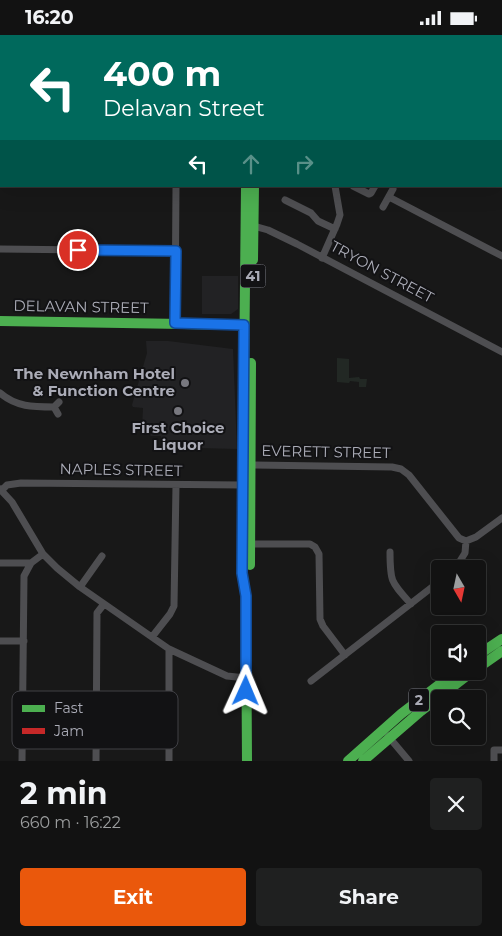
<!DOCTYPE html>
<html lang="en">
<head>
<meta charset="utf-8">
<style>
  :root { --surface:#121212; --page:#1f2020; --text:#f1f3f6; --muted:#9c9e9f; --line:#313232; --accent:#ea580c }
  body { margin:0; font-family:Montserrat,sans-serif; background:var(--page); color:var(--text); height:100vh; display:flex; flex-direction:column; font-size:19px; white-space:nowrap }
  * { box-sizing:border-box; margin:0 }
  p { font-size:16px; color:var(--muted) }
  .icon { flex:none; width:28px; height:28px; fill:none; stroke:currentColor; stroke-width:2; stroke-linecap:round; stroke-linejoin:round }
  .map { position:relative; height:726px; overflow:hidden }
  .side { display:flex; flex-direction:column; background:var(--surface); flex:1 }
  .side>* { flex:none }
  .banner { position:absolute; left:0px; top:0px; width:502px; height:152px; box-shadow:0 5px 20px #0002,0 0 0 1px var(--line); background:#00695c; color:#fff; overflow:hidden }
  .needle { width:32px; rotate:171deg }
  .controls { position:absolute; left:431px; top:525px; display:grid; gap:10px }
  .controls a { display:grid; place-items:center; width:55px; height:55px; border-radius:5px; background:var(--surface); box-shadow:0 5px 20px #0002,0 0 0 1px var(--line); font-size:25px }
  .pin { position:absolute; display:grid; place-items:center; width:42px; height:42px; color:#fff; margin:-21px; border:2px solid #fff; border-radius:50%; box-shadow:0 1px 5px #0007 }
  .me { position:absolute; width:55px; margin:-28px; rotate:1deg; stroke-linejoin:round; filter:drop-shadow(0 0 4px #0008) }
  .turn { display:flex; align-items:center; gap:18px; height:105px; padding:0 20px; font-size:22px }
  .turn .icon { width:65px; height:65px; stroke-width:2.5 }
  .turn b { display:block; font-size:35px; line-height:42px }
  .lanes { display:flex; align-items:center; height:48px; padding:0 20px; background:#0003; justify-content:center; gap:25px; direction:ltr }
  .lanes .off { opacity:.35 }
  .round { display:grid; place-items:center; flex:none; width:52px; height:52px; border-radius:5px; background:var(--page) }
  .head { display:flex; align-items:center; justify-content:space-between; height:85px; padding:0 20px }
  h1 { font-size:30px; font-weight:700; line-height:38px }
  .action { display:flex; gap:10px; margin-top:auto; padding:10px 20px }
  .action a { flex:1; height:58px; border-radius:5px; background:var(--accent); color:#fff; font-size:20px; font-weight:700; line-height:58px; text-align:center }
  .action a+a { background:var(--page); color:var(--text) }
  .status { display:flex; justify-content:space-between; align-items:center; height:35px; padding:0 25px; background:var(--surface); direction:ltr }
  .status svg { height:14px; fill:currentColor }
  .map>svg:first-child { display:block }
</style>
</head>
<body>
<div class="status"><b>16:20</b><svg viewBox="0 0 49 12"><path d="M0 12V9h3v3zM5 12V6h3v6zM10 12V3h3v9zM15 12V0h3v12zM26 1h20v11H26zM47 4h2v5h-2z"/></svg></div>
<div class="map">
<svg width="502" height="726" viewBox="0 0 502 726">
  <rect width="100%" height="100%" fill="#181818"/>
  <!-- built -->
  <path fill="#222224" d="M202,241H238V274L231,279H202Z
    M146,306H168L233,314L237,414L162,412L161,401H151L142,393L143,373L133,372L132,370L147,318Z"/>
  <!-- green -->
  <path fill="#222824" d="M337,323L349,324V343L359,342L360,344H367L366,352H359V347L350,346L349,348L337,347Z"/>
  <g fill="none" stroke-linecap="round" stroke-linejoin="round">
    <!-- street -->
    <path stroke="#4e4e51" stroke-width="7" d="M178,1V0
      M0,4H1
      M0,74H1
      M0,144H1
      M353,151L369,159L371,158L375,151
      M389,162L502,221
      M285,165L311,178L318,186L335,194
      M383,172L393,154
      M254,191L268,195L297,209L502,317
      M0,214L176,216
      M322,223L337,189L340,180L335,151
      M175,288L176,151
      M0,358C16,372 33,372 54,372
      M58,379L54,372L59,367
      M251,430L392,432L401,434L409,440L459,503L466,506
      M0,454L12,467L43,519L57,533L80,552L169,614L227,641L246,643
      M2,455L7,450L21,448L242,450
      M250,509H310L315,512L319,519L320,584L323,591L345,620
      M390,517C390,547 391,547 411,569
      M0,528H31
      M455,534L465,518L466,506L476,502L502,483
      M80,552L102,521
      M152,602L170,579L174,571L176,450
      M0,606H24
      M311,646L440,546
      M388,701L409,726
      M22,726L24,541L31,528L43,519
      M96,726L97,578L104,569
      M169,726V614
      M494,726V715H502"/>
    <!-- fast -->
    <path stroke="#4caf50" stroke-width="10" d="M436,0L438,1
      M464,0L467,1
      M501,22H502
      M501,38L502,39
      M246,151L242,538L246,561L247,726
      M253,225L254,151
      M0,286L244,290
      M250,530L251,328
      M478,620L502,604
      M478,633L502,616
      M348,726L401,679L457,636
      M363,726L421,676L473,636"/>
    <!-- jam -->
    <path stroke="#c62828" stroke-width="10" d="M253,0L254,1
      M319,1L321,0"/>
  </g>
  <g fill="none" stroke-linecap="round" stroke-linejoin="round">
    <defs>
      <path id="route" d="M78,215L176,216L175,288L244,290L242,538L246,561V656"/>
    </defs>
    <!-- route casing -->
    <use href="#route" stroke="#114b97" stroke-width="12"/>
    <!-- route -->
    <use href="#route" stroke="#1a73e8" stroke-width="9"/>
  </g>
  <!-- markers -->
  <g fill="#78787f" stroke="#121214" stroke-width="2">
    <circle cx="185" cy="348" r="5"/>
    <circle cx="178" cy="376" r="5"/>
  </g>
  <g text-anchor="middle" stroke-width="4" stroke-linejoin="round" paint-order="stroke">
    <!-- shield labels -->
    <g fill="#121214" stroke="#7d7e86" stroke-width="1">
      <rect x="240.5" y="229.5" width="25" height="23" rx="4"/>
      <rect x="409" y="653.5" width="20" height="23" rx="4"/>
    </g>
    <g font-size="14" font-weight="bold" fill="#abacb7">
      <text x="253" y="246">41</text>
      <text x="419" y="670">2</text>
    </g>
    <!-- street labels -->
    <g font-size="15" fill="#abacb7" stroke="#121214">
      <text transform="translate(382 237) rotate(28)" y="5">TRYON STREET</text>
      <text transform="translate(81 272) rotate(1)" y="5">DELAVAN STREET</text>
      <text transform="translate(326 417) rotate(1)" y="5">EVERETT STREET</text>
      <text transform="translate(121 435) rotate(1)" y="5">NAPLES STREET</text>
    </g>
    <!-- poi labels -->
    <g font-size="15" font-weight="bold" fill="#abacb7" stroke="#121214" text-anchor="end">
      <text x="175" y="344">The Newnham Hotel<tspan x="175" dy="17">&amp; Function Centre</tspan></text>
      <text x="178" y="398" text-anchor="middle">First Choice<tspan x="178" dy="17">Liquor</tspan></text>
    </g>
  </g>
  <!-- legend -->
  <rect x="12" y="656" width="166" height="58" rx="8" fill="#121214" stroke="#404045" stroke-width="1"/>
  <rect x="22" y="670" width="23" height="7" fill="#4caf50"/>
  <rect x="22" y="693" width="23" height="6" fill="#c62828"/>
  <g font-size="14" fill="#abacb7">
    <text x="54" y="678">Fast</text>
    <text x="54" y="701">Jam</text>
  </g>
</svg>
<div class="controls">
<a><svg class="needle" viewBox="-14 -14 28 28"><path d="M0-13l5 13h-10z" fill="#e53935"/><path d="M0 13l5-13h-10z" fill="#9c9e9f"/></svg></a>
<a><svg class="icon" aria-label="sound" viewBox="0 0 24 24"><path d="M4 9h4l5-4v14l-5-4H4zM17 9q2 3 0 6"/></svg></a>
<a><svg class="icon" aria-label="search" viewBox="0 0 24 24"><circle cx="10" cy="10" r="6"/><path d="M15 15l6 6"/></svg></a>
</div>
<div class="pin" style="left:78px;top:215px;background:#d93025"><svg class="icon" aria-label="arrive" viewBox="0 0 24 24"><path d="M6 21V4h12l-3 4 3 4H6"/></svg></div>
<svg class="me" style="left:246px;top:656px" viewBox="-20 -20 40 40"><path d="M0-17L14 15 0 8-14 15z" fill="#1a73e8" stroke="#fff" stroke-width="4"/></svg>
<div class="banner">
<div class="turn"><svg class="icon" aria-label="left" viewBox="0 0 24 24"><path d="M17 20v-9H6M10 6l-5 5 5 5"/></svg><div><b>400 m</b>Delavan Street</div></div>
<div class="lanes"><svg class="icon" aria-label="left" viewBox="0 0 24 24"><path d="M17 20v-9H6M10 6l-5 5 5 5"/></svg><svg class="icon off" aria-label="ahead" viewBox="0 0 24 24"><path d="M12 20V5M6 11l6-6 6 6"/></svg><svg class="icon off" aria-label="right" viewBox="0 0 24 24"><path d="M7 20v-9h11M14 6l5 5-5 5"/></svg></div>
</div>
</div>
<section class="side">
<div class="head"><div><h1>2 min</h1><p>660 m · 16:22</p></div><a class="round"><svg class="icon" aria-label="close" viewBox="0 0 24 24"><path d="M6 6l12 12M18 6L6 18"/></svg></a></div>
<div class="action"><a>Exit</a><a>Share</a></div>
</section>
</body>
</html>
